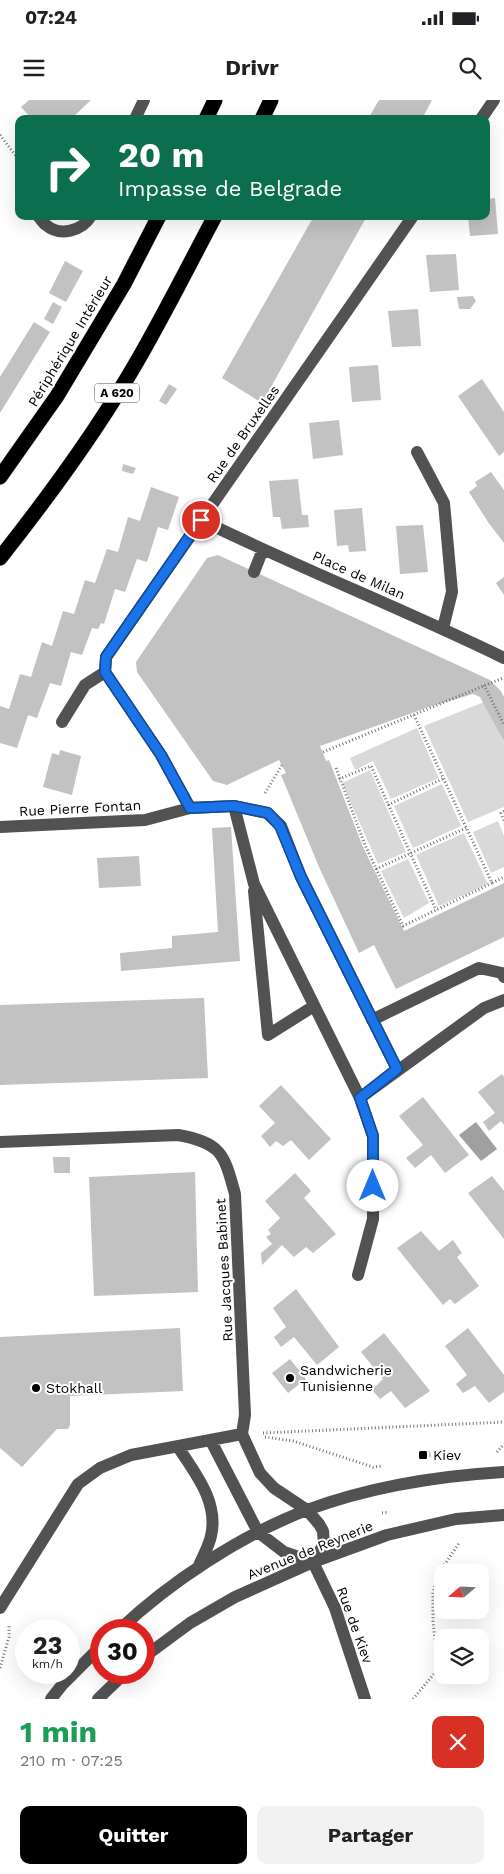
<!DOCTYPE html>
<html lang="fr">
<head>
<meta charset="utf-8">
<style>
  :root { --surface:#fff; --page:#f2f2f2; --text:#202124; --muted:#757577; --accent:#000 }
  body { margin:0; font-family:"Work Sans",sans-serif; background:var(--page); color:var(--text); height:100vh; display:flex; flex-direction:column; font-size:19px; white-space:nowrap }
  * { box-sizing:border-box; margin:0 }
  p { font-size:16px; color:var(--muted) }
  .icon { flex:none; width:28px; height:28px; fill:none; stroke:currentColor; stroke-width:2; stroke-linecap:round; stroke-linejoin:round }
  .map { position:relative; height:1599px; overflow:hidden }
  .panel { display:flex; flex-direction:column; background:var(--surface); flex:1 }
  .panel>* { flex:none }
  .top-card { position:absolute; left:15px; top:15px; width:475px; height:105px; border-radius:10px; box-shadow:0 5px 20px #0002; background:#0b6e4f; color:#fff; overflow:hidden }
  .needle { width:32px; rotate:251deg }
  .buttons { position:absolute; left:434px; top:1464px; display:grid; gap:10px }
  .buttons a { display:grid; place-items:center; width:55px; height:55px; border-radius:10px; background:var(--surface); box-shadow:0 5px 20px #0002; font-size:25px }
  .speed { position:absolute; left:15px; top:1519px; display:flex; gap:10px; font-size:25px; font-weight:700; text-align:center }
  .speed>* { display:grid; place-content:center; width:65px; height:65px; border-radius:50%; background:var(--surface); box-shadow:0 5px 20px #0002; line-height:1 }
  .speed small { font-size:12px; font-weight:400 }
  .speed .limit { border:8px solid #d22; background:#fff; color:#111 }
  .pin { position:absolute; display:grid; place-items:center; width:42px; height:42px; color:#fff; margin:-21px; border:2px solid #fff; border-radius:50%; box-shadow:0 1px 5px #0007 }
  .me { position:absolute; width:55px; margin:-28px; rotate:0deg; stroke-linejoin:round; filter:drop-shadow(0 0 4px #0008) }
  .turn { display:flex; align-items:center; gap:18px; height:105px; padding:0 20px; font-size:22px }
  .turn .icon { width:65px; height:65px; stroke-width:2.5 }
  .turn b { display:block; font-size:35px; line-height:42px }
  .round { display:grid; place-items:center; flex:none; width:52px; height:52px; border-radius:10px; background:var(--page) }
  .summary { display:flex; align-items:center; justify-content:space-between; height:85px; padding:0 20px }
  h1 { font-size:30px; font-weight:700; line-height:38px; color:#1e9e55 }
  .primary-button { display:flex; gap:10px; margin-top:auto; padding:10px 20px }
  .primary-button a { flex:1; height:58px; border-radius:10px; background:var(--accent); color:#fff; font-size:20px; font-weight:700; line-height:58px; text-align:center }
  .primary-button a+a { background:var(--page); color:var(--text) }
  .status { display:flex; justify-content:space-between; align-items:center; height:35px; padding:0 25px; background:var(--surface); direction:ltr }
  .status svg { height:14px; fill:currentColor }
  header { display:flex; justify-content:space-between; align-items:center; height:65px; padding:0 20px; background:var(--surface); font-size:22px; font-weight:700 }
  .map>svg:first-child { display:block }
</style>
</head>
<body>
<div class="status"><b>07:24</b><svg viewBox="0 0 49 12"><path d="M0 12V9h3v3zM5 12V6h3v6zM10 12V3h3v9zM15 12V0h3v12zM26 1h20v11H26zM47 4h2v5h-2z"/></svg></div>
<header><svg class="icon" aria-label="menu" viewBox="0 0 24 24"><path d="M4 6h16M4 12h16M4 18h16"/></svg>Drivr<svg class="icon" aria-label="search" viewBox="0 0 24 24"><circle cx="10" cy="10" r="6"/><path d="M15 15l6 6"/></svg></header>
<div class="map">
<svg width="504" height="1599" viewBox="0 0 504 1599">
  <rect width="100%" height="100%" fill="#fff"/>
  <!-- green -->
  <path fill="#d9d9d9" d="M484,602L504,643V707L468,722L424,626Z
    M417,628L439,678L391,699L373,661L355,670L350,658Z
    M370,670L406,752L378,764L342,683Z
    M442,684L461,726L413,748L394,706Z
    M498,721L504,736V767L491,773L473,732Z
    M464,733L488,784L439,806L416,755Z
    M408,759L429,803L404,818L381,771Z"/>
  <!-- water -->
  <path fill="#a0a0a0" d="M476,1022L497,1049L481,1061L459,1035Z"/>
  <!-- building -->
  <path fill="#c2c2c2" d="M29,0H91L71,19H32L21,7Z
    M379,0H432L422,19H368Z
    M495,98L498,134L470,136L468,116H486V99Z
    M314,116H367L262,303L222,278Z
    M456,154L459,190L430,192L426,155Z
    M65,161L83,171L66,202L49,193Z
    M473,196L476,201L470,209H459L457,197Z
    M53,202L62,207L53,224L44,219Z
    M418,209L421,246L392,247L388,211Z
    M34,222L50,232L0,313V277Z
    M378,265L381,300L352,302L349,267Z
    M482,279L504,312V352L499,356L458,296Z
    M169,284L177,289L166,305L159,301Z
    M339,320L343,355L313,359L309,323Z
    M123,364L136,368L133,374L122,371Z
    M491,372L504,390V443L488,422L469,392L477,386L475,382Z
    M298,379L302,415H308L309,427L282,429L280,417H273L269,381Z
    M151,387L179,397L168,430L158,427L147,462L137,459L125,492L115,489L104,524L101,523L98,529L92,528L82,555L71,552L61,586L50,583L37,618L28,615L17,648L0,643V606L9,609L20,574L31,577L42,542L52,546L63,511L74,514L85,480L95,483L107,449L118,452L128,417L140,421Z
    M362,408L366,451L349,452L348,445L337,446L334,410Z
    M423,425L428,472L400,474L396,426Z
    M218,455L490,580L501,591L504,597V642L480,597L473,594L429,607L320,646L326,661L329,660L363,747L404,831L504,783V837L396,889L374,845L359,853L319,767L281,675L286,673L279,660L227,685L213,681L137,572L136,562L207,458Z
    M504,477V495L496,483Z
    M60,650L81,656L72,695L43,687L52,653L59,655Z
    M231,727L240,861L121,871L120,853L172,848V836L218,832L212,728Z
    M139,756L141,786L99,788L97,758Z
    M204,898L208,978L0,985V905Z
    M502,974L504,977V1025L501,1021L489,1031L483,1022L495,1013L478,992Z
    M281,985L331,1039L309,1060L291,1040L283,1046L276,1041L270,1047L261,1036L275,1023L259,1006Z
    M423,997L469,1055L445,1073L431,1055L415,1068L406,1058L423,1045L399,1016Z
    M53,1057H70V1073H54Z
    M195,1072L198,1192L94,1196L89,1077Z
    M295,1073L311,1091L304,1098L336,1134L313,1153L306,1147L294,1157L282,1145L262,1165L261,1153L272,1144L266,1137L271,1134L268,1130L280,1118L265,1101Z
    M492,1076L504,1091V1139L468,1093Z
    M421,1131L439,1151L453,1140L462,1153L457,1157L479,1186L455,1204L450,1199L443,1205L397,1148Z
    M296,1189L339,1247L317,1265L294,1237L281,1247L274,1237L286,1227L273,1208Z
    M180,1228L183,1291L70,1296V1325L68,1329H57L22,1367L0,1348V1237Z
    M468,1228L504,1275V1292L489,1303L475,1286L463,1293L456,1284L467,1275L445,1246Z
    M384,1233L430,1291L405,1308L391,1291L380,1299L372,1290L383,1279L361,1252Z
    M290,1259L306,1279L288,1293L272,1273Z
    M430,1351L431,1357L418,1360L417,1354Z"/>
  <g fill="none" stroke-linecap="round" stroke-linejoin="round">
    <defs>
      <path id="highway" d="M206,19L215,0
        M262,19L271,0
        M0,377L57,296L124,184L159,116
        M0,458C50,395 99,328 139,258C166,211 190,163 215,116"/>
    </defs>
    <!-- highway casing -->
    <use href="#highway" stroke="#dbdbdb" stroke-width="16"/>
    <!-- path -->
    <path stroke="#747474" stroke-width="3" stroke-dasharray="1 2.5" stroke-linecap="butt" d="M0,35L19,60
      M484,585L504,625
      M414,615L492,783L504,777
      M323,652L503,578
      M336,668L365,745L403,826L492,783
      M339,679L371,666L436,810
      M265,693L282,665
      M388,705L444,678
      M504,711L501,713L504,721
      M376,769L466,728
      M263,1333L504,1322
      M265,1337L293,1341L373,1367L382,1366
      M497,1352L504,1344
      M382,1413L389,1412
      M0,1568L9,1537V1524
      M413,1599L439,1568L440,1556L435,1540L433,1521V1493L438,1474L460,1442"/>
    <!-- minor -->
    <path stroke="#525252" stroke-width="12" d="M135,19L144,0
      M481,19L494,0
      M38,116C41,119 43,123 46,125C60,137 82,131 91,116
      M417,352L444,403L452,492L443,528
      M201,420C301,469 404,509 504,558
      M254,472L263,449
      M62,622L85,585L105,572
      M234,706L254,784L360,998
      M190,708L161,655L105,572L106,557L413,116
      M0,727L145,720L190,708L234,706L267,713L281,726L301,777L397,969
      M254,791L268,935L314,906
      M372,920L479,868L502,873L504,877
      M0,1042L178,1035C222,1043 224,1054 235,1094L245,1315L242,1334L260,1373L274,1388L307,1410L319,1424L323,1431L324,1444L313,1462
      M358,1175L373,1119V1036L360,998L484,908L504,900
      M211,1341L258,1432L284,1452L313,1462
      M178,1347C195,1373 219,1402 211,1436C209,1446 202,1458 198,1468
      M313,1462L335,1508L365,1599
      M0,1508L78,1384L100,1368L131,1355L242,1334
      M119,1530C170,1482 241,1435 307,1410C369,1387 437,1376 504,1372
      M144,1557L190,1523L235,1497L313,1462L387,1435L456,1419L504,1415
      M51,1599L62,1585L101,1546
      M98,1599L126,1572"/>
    <!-- highway -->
    <use href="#highway" stroke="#000" stroke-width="15"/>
  </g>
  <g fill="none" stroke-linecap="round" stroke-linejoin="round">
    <defs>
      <path id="route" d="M201,420L106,557L105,572L161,655L190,708L234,706L268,713L280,726L301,777L397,969L360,998L373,1036V1086"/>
    </defs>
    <!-- route casing -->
    <use href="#route" stroke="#114b97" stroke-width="12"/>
    <!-- route -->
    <use href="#route" stroke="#1a73e8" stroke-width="9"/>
  </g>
  <!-- markers -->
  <g fill="#000" stroke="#fff" stroke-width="2">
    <circle cx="290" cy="1278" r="5"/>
    <circle cx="36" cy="1288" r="5"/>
    <rect x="418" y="1350" width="10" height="10" rx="2.5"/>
  </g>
  <g text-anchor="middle" stroke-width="4" stroke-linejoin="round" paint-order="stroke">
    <!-- shield labels -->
    <rect fill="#fff" stroke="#4c4c4c" stroke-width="1" x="94.5" y="283.5" width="45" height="19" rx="4"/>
    <g font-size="12" font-weight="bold" fill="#000">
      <text x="117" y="297">A 620</text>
    </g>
    <!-- street labels -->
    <g font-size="14" fill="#000" stroke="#fff">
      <text transform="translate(70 241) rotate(-59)" y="5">Périphérique Intérieur</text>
      <text transform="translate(243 334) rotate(-55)" y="5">Rue de Bruxelles</text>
      <text transform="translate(359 475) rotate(24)" y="5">Place de Milan</text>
      <text transform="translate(80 708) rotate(-3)" y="5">Rue Pierre Fontan</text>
      <text transform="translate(224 1170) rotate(-93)" y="5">Rue Jacques Babinet</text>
      <text transform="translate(310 1450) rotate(-22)" y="5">Avenue de Reynerie</text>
      <text transform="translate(355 1525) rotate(70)" y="5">Rue de Kiev</text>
    </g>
    <!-- poi labels -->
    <g font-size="14" fill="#000" stroke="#fff" text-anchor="start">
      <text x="300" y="1275">Sandwicherie<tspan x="300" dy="16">Tunisienne</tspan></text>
      <text x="46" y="1293">Stokhall</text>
      <text x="433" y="1360">Kiev</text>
    </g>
  </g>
</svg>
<div class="buttons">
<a><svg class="needle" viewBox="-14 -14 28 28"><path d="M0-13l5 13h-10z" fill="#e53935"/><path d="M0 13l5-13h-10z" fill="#757577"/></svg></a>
<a><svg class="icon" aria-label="layers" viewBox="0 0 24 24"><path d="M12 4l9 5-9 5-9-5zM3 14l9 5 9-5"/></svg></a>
</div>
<div class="speed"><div>23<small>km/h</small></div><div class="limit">30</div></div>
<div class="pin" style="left:201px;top:420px;background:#d93025"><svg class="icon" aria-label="arrive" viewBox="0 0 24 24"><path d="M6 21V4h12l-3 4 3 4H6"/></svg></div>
<svg class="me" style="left:373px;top:1086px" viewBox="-20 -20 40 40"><circle r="19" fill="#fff"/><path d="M0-13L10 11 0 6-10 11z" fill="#1a73e8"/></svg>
<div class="top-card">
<div class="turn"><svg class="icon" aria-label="right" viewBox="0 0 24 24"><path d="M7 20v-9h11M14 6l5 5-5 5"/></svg><div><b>20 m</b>Impasse de Belgrade</div></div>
</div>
</div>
<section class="panel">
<div class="summary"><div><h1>1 min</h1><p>210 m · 07:25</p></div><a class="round" style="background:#d93025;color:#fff"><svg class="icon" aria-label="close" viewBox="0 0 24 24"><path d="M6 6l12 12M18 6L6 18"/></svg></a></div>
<div class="primary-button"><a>Quitter</a><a>Partager</a></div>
</section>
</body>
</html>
